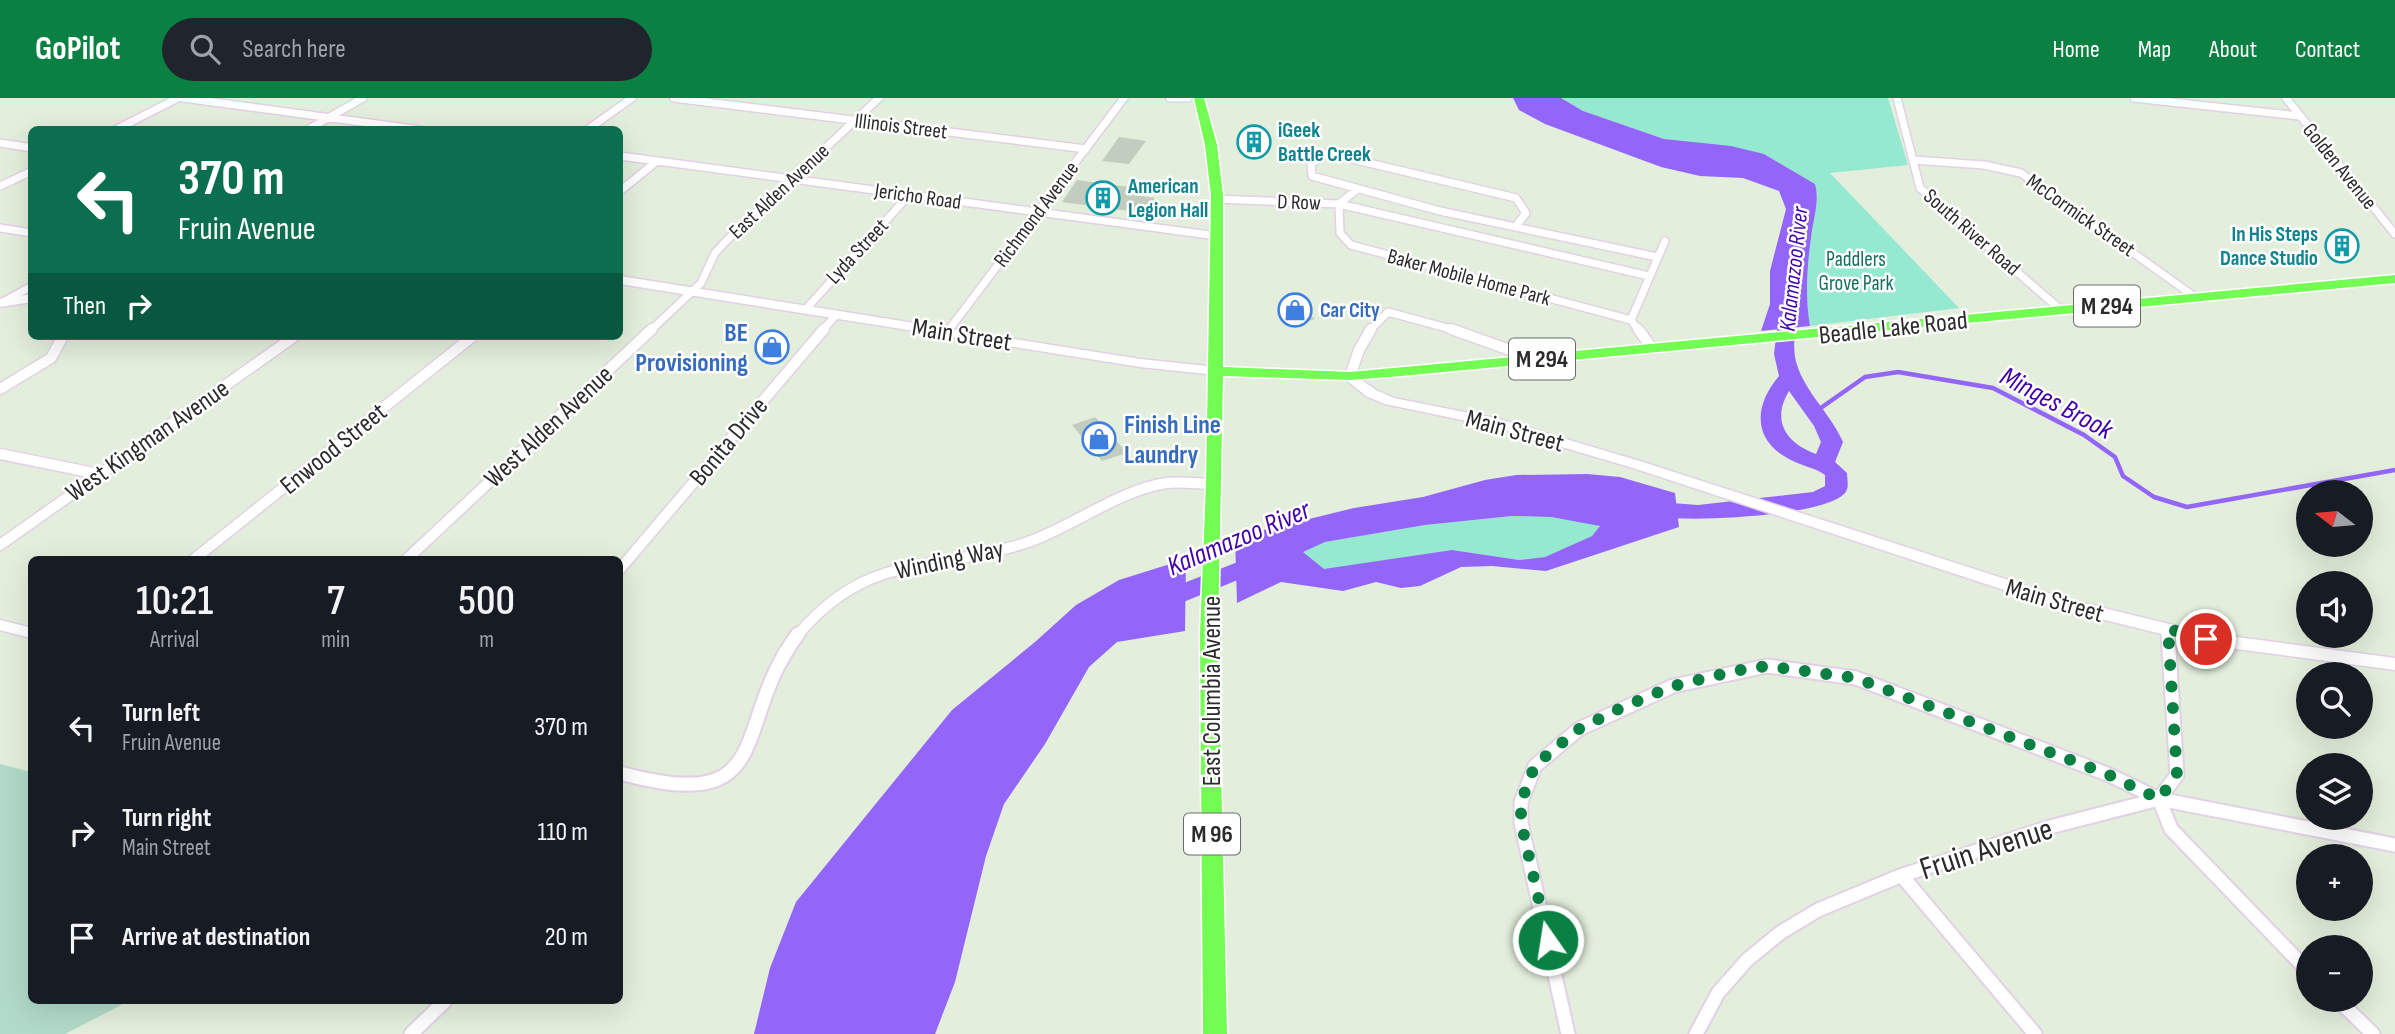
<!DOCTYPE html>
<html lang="en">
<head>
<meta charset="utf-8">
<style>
  :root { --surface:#171b24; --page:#20242c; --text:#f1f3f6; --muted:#9ea1a6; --accent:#0b8043 }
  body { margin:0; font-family:"Sofia Sans Condensed",sans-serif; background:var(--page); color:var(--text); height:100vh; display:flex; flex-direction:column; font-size:26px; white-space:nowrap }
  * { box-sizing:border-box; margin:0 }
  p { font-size:23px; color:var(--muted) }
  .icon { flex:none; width:38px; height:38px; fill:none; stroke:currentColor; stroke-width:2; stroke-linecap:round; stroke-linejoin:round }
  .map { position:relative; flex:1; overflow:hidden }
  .details { position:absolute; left:28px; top:458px; width:595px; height:448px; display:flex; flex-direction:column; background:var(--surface); border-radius:10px; box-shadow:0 7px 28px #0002 }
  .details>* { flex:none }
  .banner { position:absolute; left:28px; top:28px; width:595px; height:214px; border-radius:10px; box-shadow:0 7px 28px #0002; background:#0b6e4f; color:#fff; overflow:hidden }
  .needle { width:46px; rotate:286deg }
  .fabs { position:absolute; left:2296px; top:382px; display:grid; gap:14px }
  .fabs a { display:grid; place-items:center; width:77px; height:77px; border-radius:50%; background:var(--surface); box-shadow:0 7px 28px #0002; font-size:35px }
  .pin { position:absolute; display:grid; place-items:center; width:60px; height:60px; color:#fff; margin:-30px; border:4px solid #fff; border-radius:50%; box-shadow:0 2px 7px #0007 }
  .me { position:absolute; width:77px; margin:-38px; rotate:347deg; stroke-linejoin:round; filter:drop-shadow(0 0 5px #0008) }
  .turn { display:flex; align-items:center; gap:24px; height:147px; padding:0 35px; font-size:32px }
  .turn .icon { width:91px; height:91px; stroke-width:2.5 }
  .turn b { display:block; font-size:49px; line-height:60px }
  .then { display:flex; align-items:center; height:66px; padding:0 35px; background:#0003; gap:14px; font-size:26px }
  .eta { display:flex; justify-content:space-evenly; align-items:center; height:119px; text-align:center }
  .eta b { font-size:42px; font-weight:600; line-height:49px }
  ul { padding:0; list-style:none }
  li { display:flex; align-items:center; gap:21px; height:105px; padding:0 35px }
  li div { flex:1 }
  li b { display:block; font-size:26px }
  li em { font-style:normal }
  header { display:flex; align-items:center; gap:42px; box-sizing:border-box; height:98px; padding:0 35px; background:var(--accent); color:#fff }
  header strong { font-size:33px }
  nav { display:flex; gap:38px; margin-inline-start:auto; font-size:24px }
  .search { width:490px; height:63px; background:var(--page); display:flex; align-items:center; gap:18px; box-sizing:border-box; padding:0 24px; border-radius:38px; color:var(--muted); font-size:26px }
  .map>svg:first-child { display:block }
</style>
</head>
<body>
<header>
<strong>GoPilot</strong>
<div class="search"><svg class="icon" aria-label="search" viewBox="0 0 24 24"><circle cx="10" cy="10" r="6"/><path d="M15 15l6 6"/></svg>Search here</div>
<nav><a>Home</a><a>Map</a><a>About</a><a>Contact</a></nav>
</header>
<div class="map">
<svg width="2395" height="936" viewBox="0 0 2395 936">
  <rect width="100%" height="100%" fill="#e3eedc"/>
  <!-- green -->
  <path fill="#94e9d0" d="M1561,0H1888L1908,67L1830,75L1959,210L1810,228C1805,199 1807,169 1811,140C1813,121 1820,104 1815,86L1764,56L1664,41L1583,13Z
    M1512,418L1551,419L1601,427L1592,438L1545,459L1519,462L1452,452L1324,472L1302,453L1325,444L1425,427Z"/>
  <!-- cemetery -->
  <path fill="#b2dac8" d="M0,666L31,674L32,903H129L65,936H0Z"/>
  <!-- water -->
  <path fill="#9366f9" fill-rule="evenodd" d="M1513,0H1561L1583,13L1664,41L1731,48L1764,56L1815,86C1820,104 1813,121 1811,140C1807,169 1805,199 1810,228L1761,233L1770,206V173L1786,111L1779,93L1743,80L1700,78L1661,69L1545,26L1519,12Z
    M1587,376L1620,379L1675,395L1679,429L1546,473L1492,468L1461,469L1420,488L1401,490L1376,484L1343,493L1281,484L1237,505L1235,439L1354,410L1423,399L1485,382L1516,377ZM1512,418L1551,419L1600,428L1592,438L1545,459L1519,462L1452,452L1324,471L1303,454L1325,444L1425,427Z
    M1186,461L1185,533L1117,544L1089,569L1045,646L1004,706L986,758L955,884L935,936H754L770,870L796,804L952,612L1035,544L1076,507L1119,482Z"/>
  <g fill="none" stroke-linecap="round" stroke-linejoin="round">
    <!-- stream -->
    <path stroke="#9366f9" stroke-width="4.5" d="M1815,314L1865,279L1898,274L1993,290L2084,337L2115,359L2123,378L2154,399L2187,409L2395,372"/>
    <!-- river -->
    <path fill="#9366f9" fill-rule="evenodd" d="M1791,193L1801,199C1798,217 1792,241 1795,259C1801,291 1830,314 1843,344L1835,364L1847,375C1847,382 1850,391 1844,396C1820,420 1671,426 1637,416L1633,411L1637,406L1645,403L1698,407L1813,394L1825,388V377C1814,369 1801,368 1789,361C1752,342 1754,307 1779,278L1774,256L1781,199ZM1789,293L1814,328L1821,344L1816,356C1786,345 1771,323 1789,293Z
      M1266,453L1275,455L1278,461L1275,467L1166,511L1157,514L1148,511L1144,505L1148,499Z"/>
  </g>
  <!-- building -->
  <path fill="#c3cdbf" d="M1119,39L1146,43L1129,66L1102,63Z
    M1077,82L1137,90L1133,97L1155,100L1144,115L1062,104Z
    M1293,205L1315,221L1303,225L1281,209Z
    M764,242L791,246L780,257L753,253Z
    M1095,319L1127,355L1102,363L1072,327Z"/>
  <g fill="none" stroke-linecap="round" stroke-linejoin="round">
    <defs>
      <path id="street-far2" d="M183,0L421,32
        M674,0L1086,51
        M1170,0H1188
        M1897,0L1920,90L2061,212
        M2134,0L2299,18
        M2286,0L2395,136
        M115,32L178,0
        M307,32L363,0
        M587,32L632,0
        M0,45L32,50
        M620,58L1217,138
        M1913,62L1984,67L2021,75L2195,199
        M0,88L32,73
        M1356,92L1339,106L1340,135L1351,147L1631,222
        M620,93L657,63
        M1216,101L1339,106L1649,178
        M1516,128L1526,115L1516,100L1327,55L1311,66L1312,78L1440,113L1657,159
        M0,130L32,135
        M3,204L32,188
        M806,211L910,96
        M650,233L701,185L715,155L727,142L879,0
        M822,233L837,216
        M948,233L1124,0
        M1369,233L1388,214L1458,233
        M1639,233L1631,222L1665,143"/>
      <path id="street-far1" d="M1451,231L1538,262
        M1638,231L1652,250
        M1350,278L1359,252L1371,231
        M0,291L51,260L63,238
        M0,356L99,376
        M0,447L295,238
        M193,462L473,238
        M406,462L652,231
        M620,471L824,231
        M0,527L32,535
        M2168,531V538
        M797,538C870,450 935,476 1028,444C1074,428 1117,393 1166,385C1181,383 1199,386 1214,386"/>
      <path id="street" d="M620,675C781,719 729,627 798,536
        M2159,701L2171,731L2308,873
        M1902,778L2035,936
        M2337,901L2373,936
        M411,936L445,903
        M1568,936L1521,725V704L1535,668L1579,631L1673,588L1767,568L1856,580L2107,676L2159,701L2395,747
        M1696,936L1718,895L1747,862L1780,835L1818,812L1900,778L2050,729L2159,701L2177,677L2168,536"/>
      <path id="secondary" d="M620,178L1140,261L1216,269L1223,273L1216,277L1140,269L620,186Z
        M32,196V204L0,209V201Z
        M1350,274L1376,292L1394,300L1499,321L1643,364L2067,501L2206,535L2395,560V572L2206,547L2065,512L1633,370L1491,328L1385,306L1366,298L1345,281V275Z"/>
      <path id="primary" d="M1194,0H1204L1217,47L1223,97V269L1350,274L2395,177V185L1401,278L1350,282L1223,278L1218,536L1227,936H1203L1200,536L1206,386L1211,97L1205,47Z"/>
    </defs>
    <!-- street-far2 casing -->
    <use href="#street-far2" stroke="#e2d1e5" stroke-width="10"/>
    <!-- street-far1 casing -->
    <use href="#street-far1" stroke="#e2d1e5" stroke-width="13"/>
    <!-- street casing -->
    <use href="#street" stroke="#e2d1e5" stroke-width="17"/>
    <!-- secondary casing -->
    <use href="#secondary" stroke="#e2d1e5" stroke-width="3"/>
    <!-- primary casing -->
    <use href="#primary" stroke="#fff" stroke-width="3"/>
    <!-- street-far2 -->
    <use href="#street-far2" stroke="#fff" stroke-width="7"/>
    <!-- street-far1 -->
    <use href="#street-far1" stroke="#fff" stroke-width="10"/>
    <!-- street -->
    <use href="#street" stroke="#fff" stroke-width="13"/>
    <!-- secondary -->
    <use href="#secondary" fill="#fff" fill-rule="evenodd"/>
    <!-- primary -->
    <use href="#primary" fill="#73fd52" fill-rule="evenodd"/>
  </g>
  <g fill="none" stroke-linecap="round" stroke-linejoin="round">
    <!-- route -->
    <path stroke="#0b8043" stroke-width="12" stroke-dasharray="0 21.6" d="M1548,842L1521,724V704L1535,667L1579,631L1619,611L1673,588L1735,573L1767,568L1856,580L2107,676L2159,701L2177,677L2168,531L2206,541"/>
  </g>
  <!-- icons -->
  <defs>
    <symbol id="building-ring" viewBox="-11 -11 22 22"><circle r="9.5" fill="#fff" stroke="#0f9aa8" stroke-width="1.5"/><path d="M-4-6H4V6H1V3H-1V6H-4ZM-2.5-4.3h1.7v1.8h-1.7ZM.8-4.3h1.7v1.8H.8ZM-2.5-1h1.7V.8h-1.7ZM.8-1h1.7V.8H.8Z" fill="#0f9aa8"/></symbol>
    <symbol id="shop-ring" viewBox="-11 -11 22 22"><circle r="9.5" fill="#fff" stroke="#3f7fe0" stroke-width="1.5"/><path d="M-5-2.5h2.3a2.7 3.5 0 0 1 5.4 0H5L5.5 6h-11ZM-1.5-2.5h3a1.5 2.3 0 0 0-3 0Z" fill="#3f7fe0"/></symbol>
  </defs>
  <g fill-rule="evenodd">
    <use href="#building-ring" x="1235" y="25" width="38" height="38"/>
    <use href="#building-ring" x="1084" y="81" width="38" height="38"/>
    <use href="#building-ring" x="2323" y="129" width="38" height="38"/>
    <use href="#shop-ring" x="1276" y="193" width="38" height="38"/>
    <use href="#shop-ring" x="753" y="230" width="38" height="38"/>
    <use href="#shop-ring" x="1080" y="322" width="38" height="38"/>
  </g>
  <g text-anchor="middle" stroke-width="5" stroke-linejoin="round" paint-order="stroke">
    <!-- far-street labels -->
    <g font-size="21" fill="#2b2b2b" stroke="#fff">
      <text transform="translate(901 28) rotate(7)" y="7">Illinois Street</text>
      <text transform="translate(2340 68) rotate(51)" y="7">Golden Avenue</text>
      <text transform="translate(779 93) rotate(-43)" y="7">East Alden Avenue</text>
      <text transform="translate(918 98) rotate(8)" y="7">Jericho Road</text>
      <text transform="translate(1299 104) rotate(2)" y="7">D Row</text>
      <text transform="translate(1036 116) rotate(-53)" y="7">Richmond Avenue</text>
      <text transform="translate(2081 117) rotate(35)" y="7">McCormick Street</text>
      <text transform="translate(1972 134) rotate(41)" y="7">South River Road</text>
      <text transform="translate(857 153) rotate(-47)" y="7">Lyda Street</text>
      <text transform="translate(1469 179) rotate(15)" y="7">Baker Mobile Home Park</text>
    </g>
    <!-- far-culture labels -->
    <g font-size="21" font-weight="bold" fill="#0d838f" stroke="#fff" text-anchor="start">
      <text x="1278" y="39">iGeek<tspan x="1278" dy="24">Battle Creek</tspan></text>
      <text x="1128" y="95">American<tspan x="1128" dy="24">Legion Hall</tspan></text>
      <text x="2318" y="143" text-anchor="end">In His Steps<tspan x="2318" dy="24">Dance Studio</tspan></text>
    </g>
    <!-- far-park labels -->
    <g font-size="21" fill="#146f60" stroke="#fff">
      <text x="1856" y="168">Paddlers<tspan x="1856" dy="24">Grove Park</tspan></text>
    </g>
    <!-- far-shop labels -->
    <g font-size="21" font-weight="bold" fill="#366cbe" stroke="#fff" text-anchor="start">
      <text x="1320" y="219">Car City</text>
    </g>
    <!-- far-water labels -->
    <g font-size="23" font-style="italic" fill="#4202a9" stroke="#fff">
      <text transform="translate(1793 171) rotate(-84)" y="8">Kalamazoo River</text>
    </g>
    <!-- shield labels -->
    <g fill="#fff" stroke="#6b6b6b" stroke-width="2">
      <rect x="2074" y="187.5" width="66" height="41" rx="5"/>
      <rect x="1509" y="240.5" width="66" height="41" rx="5"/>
      <rect x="1184" y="715.5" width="56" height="41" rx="5"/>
    </g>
    <g font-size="24" font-weight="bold" fill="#2b2b2b">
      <text x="2107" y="216">M 294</text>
      <text x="1542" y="269">M 294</text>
      <text x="1212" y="744">M 96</text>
    </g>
    <!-- street labels -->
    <g font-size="26" fill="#2b2b2b" stroke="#fff">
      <text transform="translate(1893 229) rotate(-6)" y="9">Beadle Lake Road</text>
      <text transform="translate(962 236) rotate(9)" y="9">Main Street</text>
      <text transform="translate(548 328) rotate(-43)" y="9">West Alden Avenue</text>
      <text transform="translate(1515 332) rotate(15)" y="9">Main Street</text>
      <text transform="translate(147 342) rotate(-35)" y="9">West Kingman Avenue</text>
      <text transform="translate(728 343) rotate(-50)" y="9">Bonita Drive</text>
      <text transform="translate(333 350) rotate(-39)" y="9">Enwood Street</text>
      <text transform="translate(949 461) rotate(-12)" y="9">Winding Way</text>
      <text transform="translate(2055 502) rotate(16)" y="9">Main Street</text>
      <text transform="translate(1211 593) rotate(-90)" y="9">East Columbia Avenue</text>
    </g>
    <!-- shop labels -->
    <g font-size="26" font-weight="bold" fill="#366cbe" stroke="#fff" text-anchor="end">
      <text x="748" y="243">BE<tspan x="748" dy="30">Provisioning</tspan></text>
      <text x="1124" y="335" text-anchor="start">Finish Line<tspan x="1124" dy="30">Laundry</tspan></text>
    </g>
    <!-- water labels -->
    <g font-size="28" font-style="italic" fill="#4202a9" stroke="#fff">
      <text transform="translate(2057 304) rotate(28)" y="10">Minges Brook</text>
      <text transform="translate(1238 439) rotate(-23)" y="10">Kalamazoo River</text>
    </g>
    <!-- near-street labels -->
    <g font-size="32" fill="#2b2b2b" stroke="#fff">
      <text transform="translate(1986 750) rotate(-18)" y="11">Fruin Avenue</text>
    </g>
  </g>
</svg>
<div class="fabs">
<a><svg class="needle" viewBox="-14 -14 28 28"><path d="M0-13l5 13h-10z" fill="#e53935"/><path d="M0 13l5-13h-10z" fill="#9ea1a6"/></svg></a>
<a><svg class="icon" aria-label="sound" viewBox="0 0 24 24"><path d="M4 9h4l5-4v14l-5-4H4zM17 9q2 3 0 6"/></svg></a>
<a><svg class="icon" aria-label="search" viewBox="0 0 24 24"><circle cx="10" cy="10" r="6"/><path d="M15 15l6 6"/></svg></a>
<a><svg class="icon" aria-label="layers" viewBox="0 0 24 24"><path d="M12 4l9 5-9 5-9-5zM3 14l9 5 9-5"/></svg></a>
<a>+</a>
<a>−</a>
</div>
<div class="pin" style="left:2206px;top:541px;background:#d93025"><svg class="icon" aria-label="arrive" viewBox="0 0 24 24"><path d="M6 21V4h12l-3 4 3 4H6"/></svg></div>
<svg class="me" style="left:1548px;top:842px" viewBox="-20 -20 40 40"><circle r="17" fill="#0b8043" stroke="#fff" stroke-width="3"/><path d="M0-11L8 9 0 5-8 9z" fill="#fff"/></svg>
<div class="banner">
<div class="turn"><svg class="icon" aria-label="left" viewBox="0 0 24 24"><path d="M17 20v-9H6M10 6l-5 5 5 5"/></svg><div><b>370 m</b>Fruin Avenue</div></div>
<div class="then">Then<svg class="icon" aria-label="right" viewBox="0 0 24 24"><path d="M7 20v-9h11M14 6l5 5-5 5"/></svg></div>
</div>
<section class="details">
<div class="eta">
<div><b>10:21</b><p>Arrival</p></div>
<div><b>7</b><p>min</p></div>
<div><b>500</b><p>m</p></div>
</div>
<ul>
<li><svg class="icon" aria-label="left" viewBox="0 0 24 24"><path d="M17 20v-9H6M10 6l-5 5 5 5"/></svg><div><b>Turn left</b><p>Fruin Avenue</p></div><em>370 m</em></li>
<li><svg class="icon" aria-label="right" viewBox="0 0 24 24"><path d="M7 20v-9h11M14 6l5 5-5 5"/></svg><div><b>Turn right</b><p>Main Street</p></div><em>110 m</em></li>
<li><svg class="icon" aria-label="arrive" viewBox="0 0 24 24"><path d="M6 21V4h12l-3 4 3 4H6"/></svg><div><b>Arrive at destination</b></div><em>20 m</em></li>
</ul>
</section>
</div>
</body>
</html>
